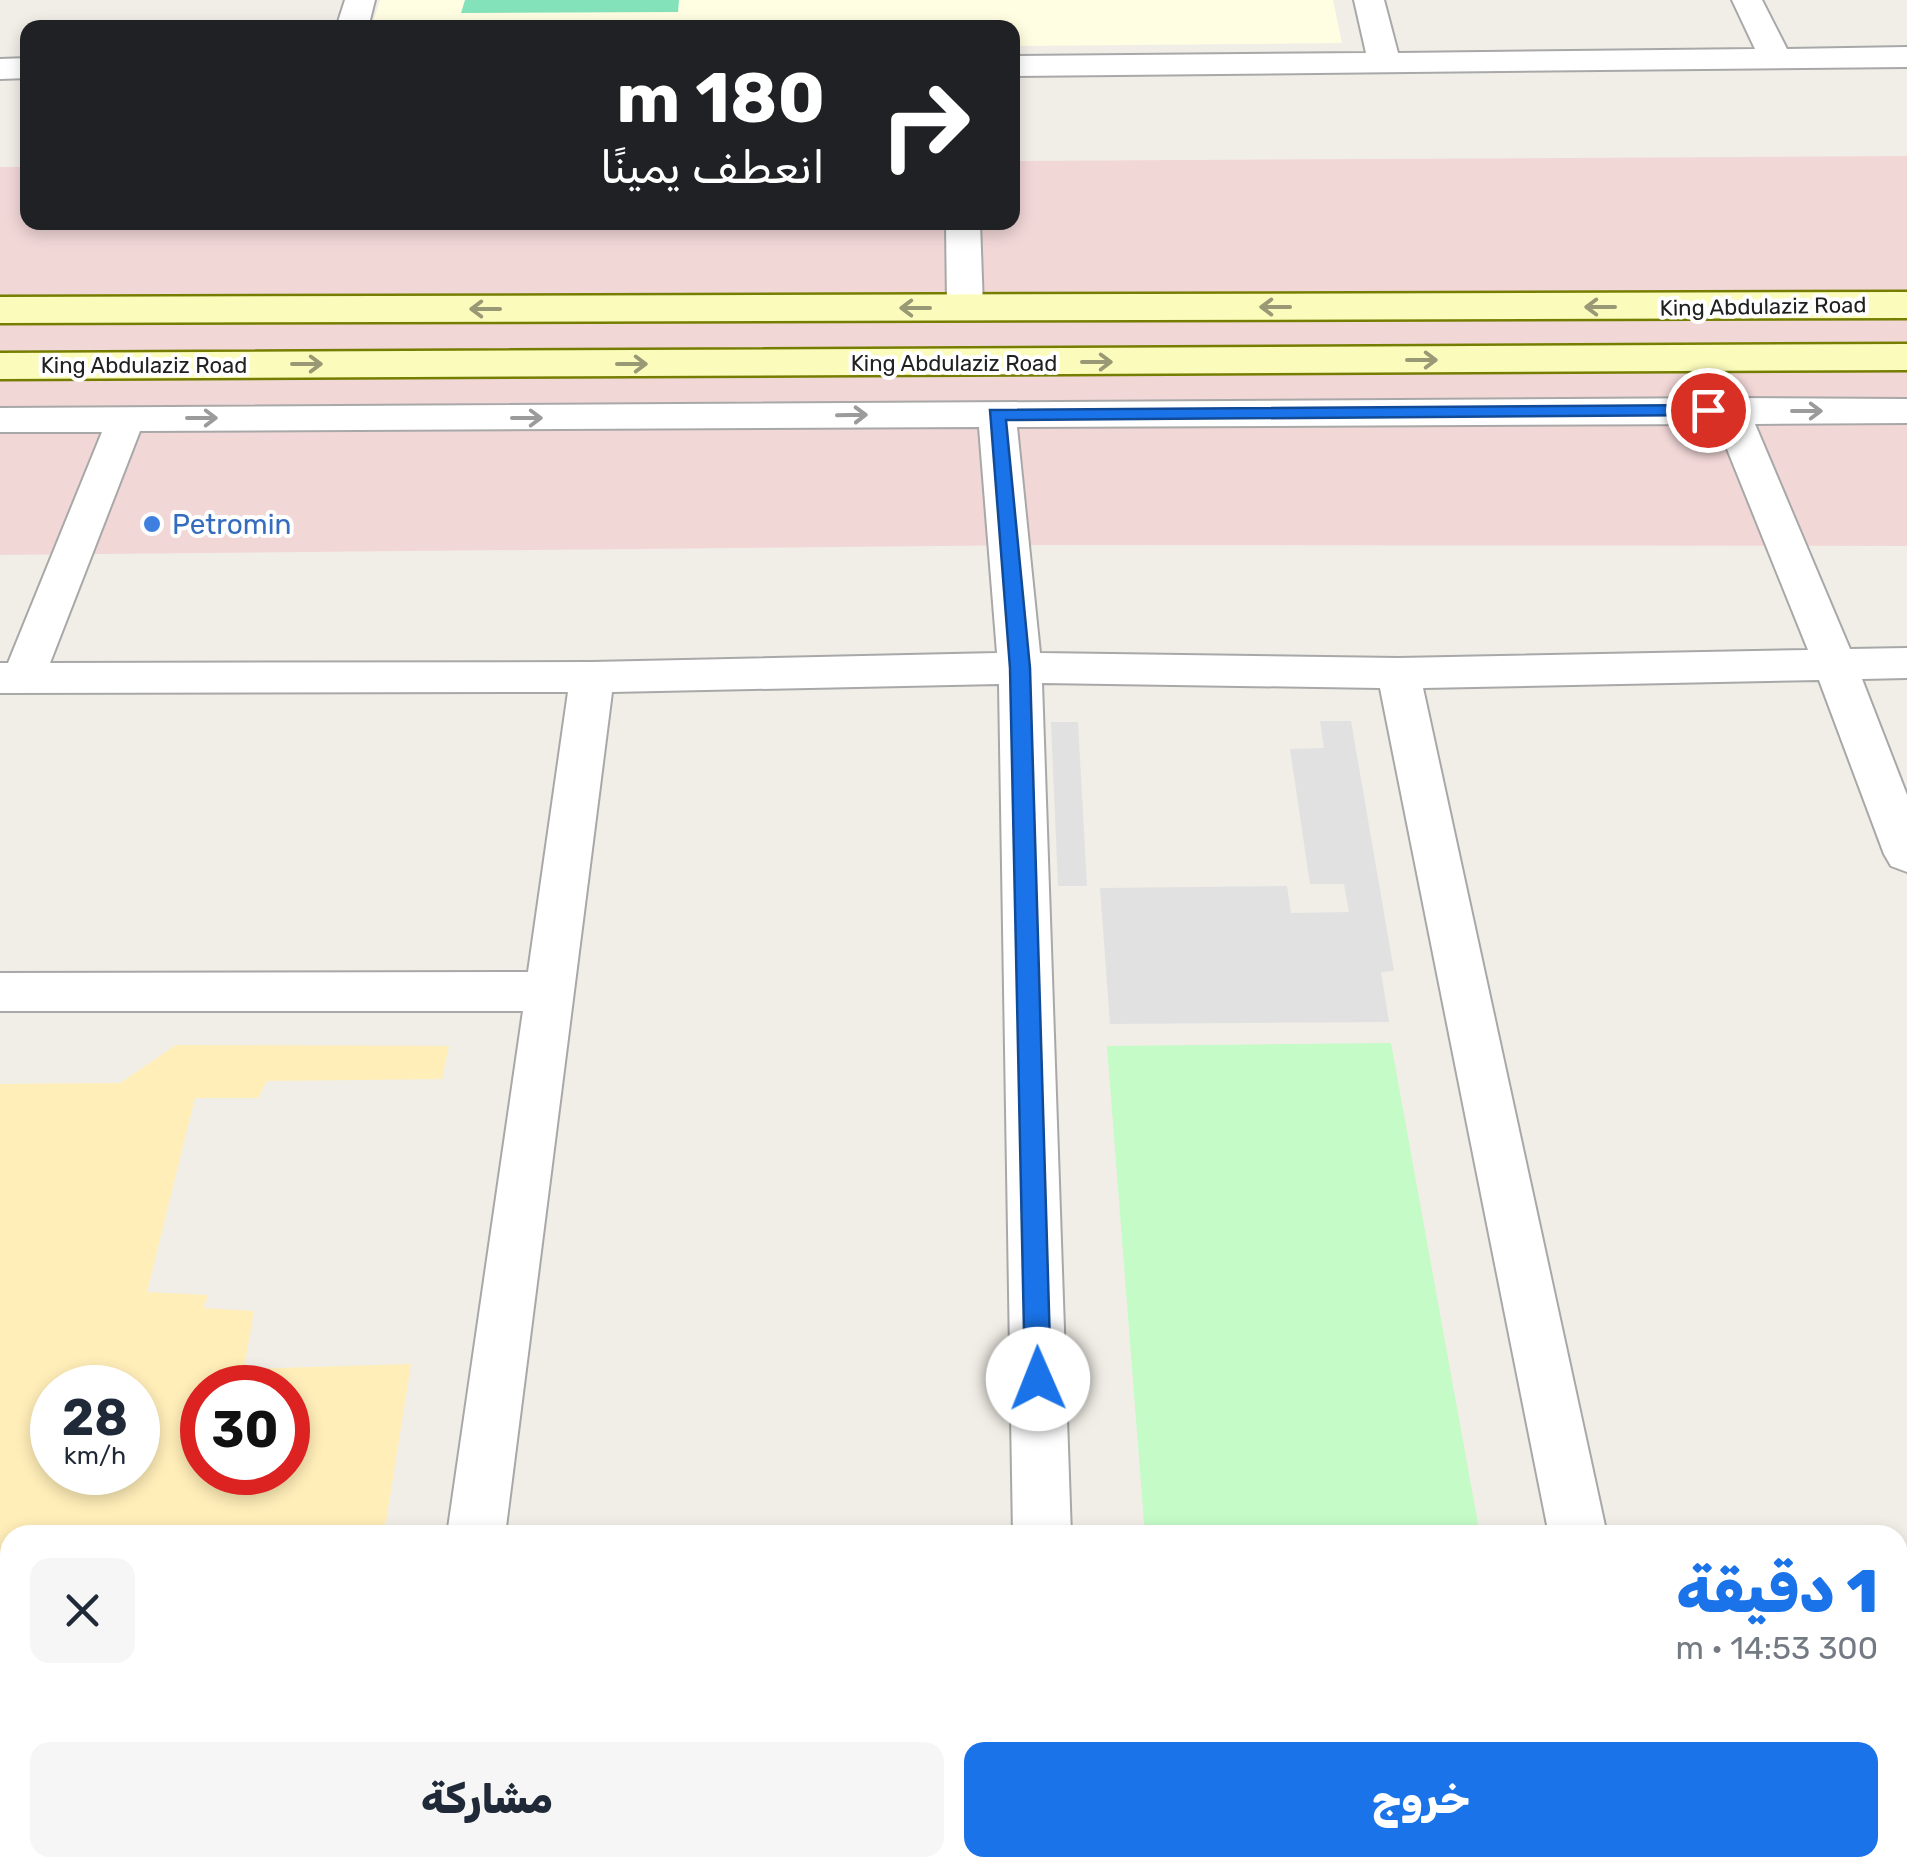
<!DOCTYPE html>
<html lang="ar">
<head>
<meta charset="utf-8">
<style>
  :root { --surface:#fff; --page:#f6f6f7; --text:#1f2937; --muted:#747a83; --accent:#1a73e8 }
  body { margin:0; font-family:Rubik,"Noto Naskh Arabic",sans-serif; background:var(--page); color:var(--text); direction:rtl; height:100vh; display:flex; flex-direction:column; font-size:38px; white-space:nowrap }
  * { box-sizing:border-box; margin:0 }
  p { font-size:32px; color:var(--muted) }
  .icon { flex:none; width:55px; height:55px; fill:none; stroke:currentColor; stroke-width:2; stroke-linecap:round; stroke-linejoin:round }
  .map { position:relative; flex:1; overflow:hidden; direction:ltr }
  .drawer { position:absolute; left:0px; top:1525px; width:1908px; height:352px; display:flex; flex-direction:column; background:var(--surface); border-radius:30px 30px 0 0; box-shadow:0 5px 15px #0003; direction:rtl }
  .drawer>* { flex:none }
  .top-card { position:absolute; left:20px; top:20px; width:1000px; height:210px; border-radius:20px; box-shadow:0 5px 15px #0003; direction:rtl; background:#202124; color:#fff; overflow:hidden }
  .speed { position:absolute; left:30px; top:1365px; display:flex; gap:20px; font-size:50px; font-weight:700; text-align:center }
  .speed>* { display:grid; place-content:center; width:130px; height:130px; border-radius:50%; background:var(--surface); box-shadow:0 5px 15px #0003; line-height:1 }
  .speed small { font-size:25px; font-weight:400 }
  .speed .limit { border:15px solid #d22; background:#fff; color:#111 }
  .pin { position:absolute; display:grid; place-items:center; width:85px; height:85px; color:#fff; margin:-42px; border:5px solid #fff; border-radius:50%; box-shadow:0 2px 10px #0007 }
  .me { position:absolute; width:110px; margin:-55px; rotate:359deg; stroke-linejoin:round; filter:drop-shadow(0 0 8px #0008) }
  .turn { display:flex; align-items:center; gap:35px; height:210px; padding:0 30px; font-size:45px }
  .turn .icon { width:130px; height:130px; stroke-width:2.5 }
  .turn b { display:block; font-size:70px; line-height:85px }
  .round { display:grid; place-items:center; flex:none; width:105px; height:105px; border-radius:20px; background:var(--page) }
  .overview { display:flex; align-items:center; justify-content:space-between; height:170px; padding:0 30px }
  h1 { font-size:60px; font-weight:800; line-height:75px; color:var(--accent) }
  .primary-button { display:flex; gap:20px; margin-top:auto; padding:20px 30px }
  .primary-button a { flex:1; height:115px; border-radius:20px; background:var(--accent); color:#fff; font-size:40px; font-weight:800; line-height:115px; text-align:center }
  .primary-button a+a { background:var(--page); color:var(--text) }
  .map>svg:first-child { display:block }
</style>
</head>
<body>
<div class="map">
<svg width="1907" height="1876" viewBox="0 0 1907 1876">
  <rect width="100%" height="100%" fill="#f1eee7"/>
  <!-- commercial -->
  <path fill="#f2d7d7" d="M1907,156V546L1043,545L0,555V167H27L28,222H1012L1013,161Z"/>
  <!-- education -->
  <path fill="#fffee3" d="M380,0H1333L1342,43L1013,46L1012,28H371Z"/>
  <!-- sand -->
  <path fill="#ffeeb8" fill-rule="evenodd" d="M176,1045L449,1046L442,1079L267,1081L258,1098H195L147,1292L208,1295L203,1308L254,1311L244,1369L411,1364L384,1535H10V1868H331L329,1876H0V1084L120,1083ZM52,1388H138V1472H52ZM202,1388H288V1472H202Z"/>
  <!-- park -->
  <path fill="#c4fbc7" d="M1391,1043L1480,1535H1145L1107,1046Z"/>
  <!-- pitch -->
  <path fill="#84e2ba" d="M465,0H679L678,12L461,13Z"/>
  <!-- parking -->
  <path fill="#e1e1e1" d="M1320,721H1351L1394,971L1381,972L1389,1022L1110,1024L1100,888L1287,886L1291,913L1349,912L1344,884H1310L1290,749L1324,748Z
    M1051,722H1078L1087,886H1058Z"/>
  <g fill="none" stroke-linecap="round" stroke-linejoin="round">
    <defs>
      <path id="street" d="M345,0H375L368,28H336Z
        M1354,0H1384L1398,53L1755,49L1732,0H1762L1787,49L1907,47V67L1012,76V56L1366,53Z
        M28,58V78L0,79V59Z
        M946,222H980L983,307L978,315L965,318L952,315L947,307Z
        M1730,398L1907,399V423L1755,424L1850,649L1907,648V678L1862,679L1907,795V872L1891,866L1884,854L1819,680L1423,688L1607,1535H1549L1380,688L1042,683L1071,1535H1013L999,684L612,692L505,1535H447L523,1011H0V973L528,972L568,692L0,693V663H8L102,432H0V408ZM1717,424L1808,650L1398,658L1040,653L1017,427ZM979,427L997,653L592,662L50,663L140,431Z
        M399,1868H463L462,1876H398Z
        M1018,1868H1082V1876H1018Z
        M1617,1868H1681L1683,1876H1619Z"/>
      <path id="secondary" d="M1907,292V318L0,323V297Z
        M1907,344V370L0,379V353Z"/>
    </defs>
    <!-- street casing -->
    <use href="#street" stroke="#a8a8a8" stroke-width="4"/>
    <!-- secondary casing -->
    <use href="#secondary" stroke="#767e01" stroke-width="5"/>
    <!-- street -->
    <use href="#street" fill="#fff" fill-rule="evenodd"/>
    <!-- secondary -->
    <use href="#secondary" fill="#fbfcbb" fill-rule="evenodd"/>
  </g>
  <!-- one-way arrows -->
  <defs><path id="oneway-shaft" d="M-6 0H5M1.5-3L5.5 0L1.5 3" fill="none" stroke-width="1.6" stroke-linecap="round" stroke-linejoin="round" transform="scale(2.5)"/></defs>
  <g stroke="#999976">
    <use href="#oneway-shaft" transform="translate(1275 307) rotate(180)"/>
    <use href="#oneway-shaft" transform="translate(1600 307) rotate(180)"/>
    <use href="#oneway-shaft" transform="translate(915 308) rotate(180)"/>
    <use href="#oneway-shaft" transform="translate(485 309) rotate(180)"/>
    <use href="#oneway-shaft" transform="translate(1422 360)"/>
    <use href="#oneway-shaft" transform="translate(1097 362)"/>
    <use href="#oneway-shaft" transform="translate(307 364)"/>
    <use href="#oneway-shaft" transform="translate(632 364)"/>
  </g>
  <g stroke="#9b9b9b">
    <use href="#oneway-shaft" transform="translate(1807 411)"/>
    <use href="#oneway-shaft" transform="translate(852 415) rotate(-1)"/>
    <use href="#oneway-shaft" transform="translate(202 418)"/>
    <use href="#oneway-shaft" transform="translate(527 418)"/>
  </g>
  <!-- route -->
  <path fill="#1a73e8" stroke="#114b97" stroke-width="2.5" d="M1708,405L1718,410L1715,415L1006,420L1030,668L1051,1379L1047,1387L1038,1391L1029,1387L1025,1379L1010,668L990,410Z"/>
  <!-- markers -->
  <circle fill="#3f7fe0" stroke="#fff" stroke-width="4" cx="152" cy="524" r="10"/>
  <g text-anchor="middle" stroke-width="8" stroke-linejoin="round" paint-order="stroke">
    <!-- far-street labels -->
    <g font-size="22" fill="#212121" stroke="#fff">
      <text transform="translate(1763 306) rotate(-1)" y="8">King Abdulaziz Road</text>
      <text x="954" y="371">King Abdulaziz Road</text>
      <text x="144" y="373">King Abdulaziz Road</text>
    </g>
    <!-- shop labels -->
    <g font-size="28" fill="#366cbe" stroke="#fff" text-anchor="start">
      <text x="172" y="534">Petromin</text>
    </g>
  </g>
</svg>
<div class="speed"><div>28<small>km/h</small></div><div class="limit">30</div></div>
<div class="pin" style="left:1708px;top:410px;background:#d93025"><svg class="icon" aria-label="arrive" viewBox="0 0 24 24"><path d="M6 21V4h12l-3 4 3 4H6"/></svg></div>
<svg class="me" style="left:1038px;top:1379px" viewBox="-20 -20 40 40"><circle r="19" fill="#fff"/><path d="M0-13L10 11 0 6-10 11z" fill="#1a73e8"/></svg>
<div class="top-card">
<div class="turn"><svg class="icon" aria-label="right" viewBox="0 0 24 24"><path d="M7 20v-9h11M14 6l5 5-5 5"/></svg><div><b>180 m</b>انعطف يمينًا</div></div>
</div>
<section class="drawer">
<div class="overview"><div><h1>1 دقيقة</h1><p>300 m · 14:53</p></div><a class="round"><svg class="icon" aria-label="close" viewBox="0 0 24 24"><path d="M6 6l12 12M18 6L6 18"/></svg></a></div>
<div class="primary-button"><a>خروج</a><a>مشاركة</a></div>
</section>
</div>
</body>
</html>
